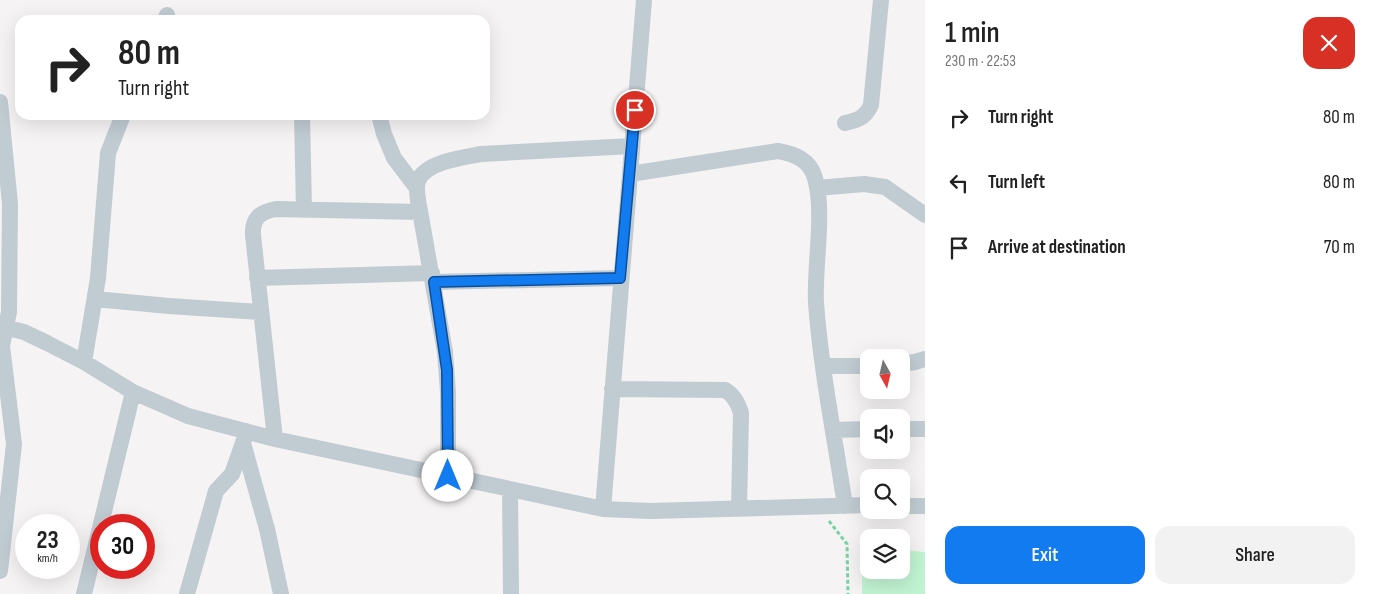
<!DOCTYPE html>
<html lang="en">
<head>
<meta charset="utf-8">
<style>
  :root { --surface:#fff; --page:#f2f2f2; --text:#222; --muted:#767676; --accent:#127bf0 }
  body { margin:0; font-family:"Sofia Sans Condensed",sans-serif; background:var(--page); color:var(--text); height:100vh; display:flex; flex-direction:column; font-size:19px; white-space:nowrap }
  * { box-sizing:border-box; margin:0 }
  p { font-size:16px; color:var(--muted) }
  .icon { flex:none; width:28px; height:28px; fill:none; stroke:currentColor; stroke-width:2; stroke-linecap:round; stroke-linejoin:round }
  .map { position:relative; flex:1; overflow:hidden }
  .side { display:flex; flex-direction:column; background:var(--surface); width:450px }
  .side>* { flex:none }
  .guide { position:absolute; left:15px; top:15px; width:475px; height:105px; border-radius:15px; box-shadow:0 5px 20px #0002; background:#fff; color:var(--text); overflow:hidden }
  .needle { width:32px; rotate:172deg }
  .controls { position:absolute; left:860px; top:349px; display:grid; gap:10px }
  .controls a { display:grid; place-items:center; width:50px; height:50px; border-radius:10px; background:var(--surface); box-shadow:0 5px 20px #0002; font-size:25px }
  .speed { position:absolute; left:15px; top:514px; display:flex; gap:10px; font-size:25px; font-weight:700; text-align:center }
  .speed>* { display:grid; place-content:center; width:65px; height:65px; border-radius:50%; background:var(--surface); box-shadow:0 5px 20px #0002; line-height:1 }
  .speed small { font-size:12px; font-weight:400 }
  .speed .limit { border:8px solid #d22; background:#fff; color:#111 }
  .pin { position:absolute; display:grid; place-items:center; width:42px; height:42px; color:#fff; margin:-21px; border:2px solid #fff; border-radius:50%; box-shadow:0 1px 5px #0007 }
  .me { position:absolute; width:55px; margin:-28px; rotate:0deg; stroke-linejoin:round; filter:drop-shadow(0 0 4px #0008) }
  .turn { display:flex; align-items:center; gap:18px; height:105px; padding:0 20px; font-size:22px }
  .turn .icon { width:65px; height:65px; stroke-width:2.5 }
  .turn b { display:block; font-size:35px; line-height:42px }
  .round { display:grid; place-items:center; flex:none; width:52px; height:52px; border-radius:15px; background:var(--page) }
  .summary { display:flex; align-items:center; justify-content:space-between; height:85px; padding:0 20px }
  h1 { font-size:30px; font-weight:600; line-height:38px }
  .cta { display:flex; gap:10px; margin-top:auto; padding:10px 20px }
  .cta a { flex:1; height:58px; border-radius:15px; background:var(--accent); color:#fff; font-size:20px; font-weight:600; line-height:58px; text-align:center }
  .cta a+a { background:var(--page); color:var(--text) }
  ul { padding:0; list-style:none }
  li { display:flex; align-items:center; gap:15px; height:65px; padding:0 20px }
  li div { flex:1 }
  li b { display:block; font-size:19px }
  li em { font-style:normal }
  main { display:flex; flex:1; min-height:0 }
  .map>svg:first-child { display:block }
</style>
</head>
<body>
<main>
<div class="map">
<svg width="925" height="594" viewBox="0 0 925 594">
  <rect width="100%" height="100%" fill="#f5f3f3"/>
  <!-- green -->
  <path fill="#c1f3d2" d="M862,547H869V570H901V550L925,552V594H862Z"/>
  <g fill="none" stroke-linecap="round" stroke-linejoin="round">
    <!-- path -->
    <path stroke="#76d3a2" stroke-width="3" stroke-dasharray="4 2.5" stroke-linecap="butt" d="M829,521L847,544L848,594"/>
    <!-- minor -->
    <path stroke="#c0cbd2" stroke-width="16" d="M165,20L167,15
      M0,102L10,204L9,312L2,346L14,444L0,571
      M302,115L304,210
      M379,115L384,134L394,158L416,187
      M845,123C858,120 865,118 871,105L881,0
      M630,174L778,151C795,154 810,160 815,178C825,213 814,266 816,303C821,371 835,438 845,506
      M817,188L864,184L885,187L925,215
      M257,278L432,273
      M433,282L620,278
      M95,299L169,306L261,312
      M0,326L24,332L47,343L84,362L133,392L188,416L275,439L510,489L603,509L650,511L869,505
      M84,362L98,278L108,153L123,115
      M901,364L915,362L925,359
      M823,366H869
      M612,389L725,390C734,395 738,403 741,413L739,509
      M901,429H925
      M833,430L869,429
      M246,431L243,443L267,529L281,594
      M275,439L253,235C252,218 260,212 276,209L420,212
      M448,476V392L445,352L418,200C417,193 416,187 418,181C425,162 464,157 481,154L632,146
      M510,489L511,594
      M901,506H925
      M603,509L644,0
      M84,594L133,392
      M187,594L216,491L232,474L243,443"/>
  </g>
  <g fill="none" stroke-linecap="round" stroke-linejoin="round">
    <defs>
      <path id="route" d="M448,476L447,370L434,282L620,278L635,110"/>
    </defs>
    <!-- route casing -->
    <use href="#route" stroke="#0c509c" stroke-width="12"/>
    <!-- route -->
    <use href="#route" stroke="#127bf0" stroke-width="9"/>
  </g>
</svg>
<div class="controls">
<a><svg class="needle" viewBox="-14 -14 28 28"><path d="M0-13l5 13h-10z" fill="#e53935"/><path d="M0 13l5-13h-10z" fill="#767676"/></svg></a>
<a><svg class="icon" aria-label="sound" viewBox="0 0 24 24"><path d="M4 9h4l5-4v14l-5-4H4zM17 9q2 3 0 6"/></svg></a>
<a><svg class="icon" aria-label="search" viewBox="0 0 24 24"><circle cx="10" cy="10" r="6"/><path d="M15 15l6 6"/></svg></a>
<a><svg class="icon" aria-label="layers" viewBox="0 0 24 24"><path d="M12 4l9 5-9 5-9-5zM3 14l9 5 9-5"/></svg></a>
</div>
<div class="speed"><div>23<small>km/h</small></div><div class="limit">30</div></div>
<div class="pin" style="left:635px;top:110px;background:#d93025"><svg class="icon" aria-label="arrive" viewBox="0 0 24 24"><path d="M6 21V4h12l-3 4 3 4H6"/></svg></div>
<svg class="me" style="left:448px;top:476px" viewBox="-20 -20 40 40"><circle r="19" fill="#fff"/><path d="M0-13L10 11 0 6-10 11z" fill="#127bf0"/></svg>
<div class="guide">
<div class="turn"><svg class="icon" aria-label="right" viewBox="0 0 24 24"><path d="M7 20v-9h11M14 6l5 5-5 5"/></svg><div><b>80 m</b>Turn right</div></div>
</div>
</div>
<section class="side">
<div class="summary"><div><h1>1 min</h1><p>230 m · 22:53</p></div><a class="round" style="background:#d93025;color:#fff"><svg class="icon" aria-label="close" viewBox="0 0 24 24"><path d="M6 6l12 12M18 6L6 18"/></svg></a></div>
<ul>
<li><svg class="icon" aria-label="right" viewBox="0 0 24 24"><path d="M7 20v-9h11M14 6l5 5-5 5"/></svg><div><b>Turn right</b></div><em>80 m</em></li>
<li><svg class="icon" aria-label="left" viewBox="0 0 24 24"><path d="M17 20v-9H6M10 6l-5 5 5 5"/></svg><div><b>Turn left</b></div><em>80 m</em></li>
<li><svg class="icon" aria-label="arrive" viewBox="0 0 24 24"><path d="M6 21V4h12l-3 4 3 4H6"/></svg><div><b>Arrive at destination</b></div><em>70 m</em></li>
</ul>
<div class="cta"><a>Exit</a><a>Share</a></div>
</section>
</main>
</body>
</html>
